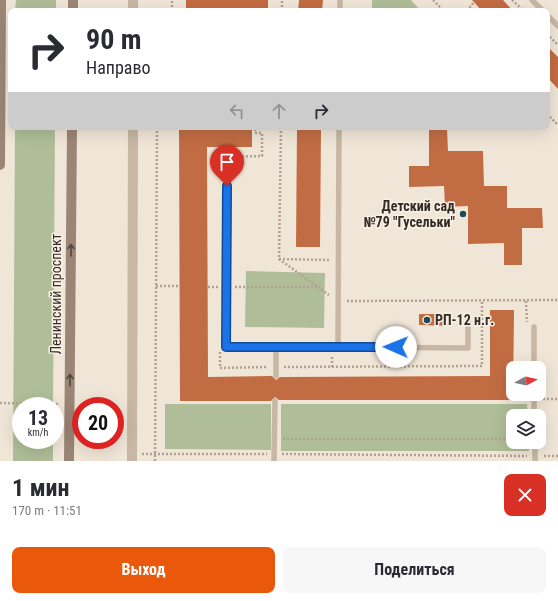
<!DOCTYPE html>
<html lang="ru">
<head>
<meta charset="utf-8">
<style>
  :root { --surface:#fff; --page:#f7f7f7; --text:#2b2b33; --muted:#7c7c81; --accent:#ea580c }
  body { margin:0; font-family:"Roboto Condensed",sans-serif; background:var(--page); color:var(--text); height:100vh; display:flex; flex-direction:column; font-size:15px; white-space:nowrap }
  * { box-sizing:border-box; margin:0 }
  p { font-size:13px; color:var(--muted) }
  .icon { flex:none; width:22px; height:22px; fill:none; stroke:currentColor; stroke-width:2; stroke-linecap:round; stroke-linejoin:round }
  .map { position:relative; height:461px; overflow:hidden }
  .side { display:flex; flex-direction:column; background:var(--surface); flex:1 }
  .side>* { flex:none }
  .hud { position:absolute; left:8px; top:8px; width:542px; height:122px; border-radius:8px; box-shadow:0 4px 16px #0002; background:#fff; color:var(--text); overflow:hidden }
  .needle { width:26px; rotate:82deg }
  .fabs { position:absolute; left:506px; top:361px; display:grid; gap:8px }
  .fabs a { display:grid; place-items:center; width:40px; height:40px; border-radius:8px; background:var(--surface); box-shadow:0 4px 16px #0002; font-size:20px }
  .speed { position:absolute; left:12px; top:397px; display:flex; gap:8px; font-size:20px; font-weight:700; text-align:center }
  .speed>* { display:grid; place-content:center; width:52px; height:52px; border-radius:50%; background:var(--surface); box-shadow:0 4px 16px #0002; line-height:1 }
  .speed small { font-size:10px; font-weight:400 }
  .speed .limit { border:6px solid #d22; background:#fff; color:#111 }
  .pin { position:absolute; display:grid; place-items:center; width:34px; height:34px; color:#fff; margin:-41px -17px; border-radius:50% 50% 50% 0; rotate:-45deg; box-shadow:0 0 4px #0007 }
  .pin .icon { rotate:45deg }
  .me { position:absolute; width:44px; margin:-22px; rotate:271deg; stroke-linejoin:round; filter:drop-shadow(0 0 3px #0008) }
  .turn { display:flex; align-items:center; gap:14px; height:84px; padding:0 12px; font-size:18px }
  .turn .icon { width:52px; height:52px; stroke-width:2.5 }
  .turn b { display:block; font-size:28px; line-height:34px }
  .lanes { display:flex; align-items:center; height:38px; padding:0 12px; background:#0003; justify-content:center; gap:20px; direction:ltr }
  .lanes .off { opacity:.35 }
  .round { display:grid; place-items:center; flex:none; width:42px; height:42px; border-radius:8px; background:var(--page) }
  .head { display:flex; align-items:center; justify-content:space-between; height:68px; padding:0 12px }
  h1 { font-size:24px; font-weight:700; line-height:30px }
  .primary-button { display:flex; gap:8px; margin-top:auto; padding:8px 12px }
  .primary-button a { flex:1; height:46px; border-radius:8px; background:var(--accent); color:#fff; font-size:16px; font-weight:700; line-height:46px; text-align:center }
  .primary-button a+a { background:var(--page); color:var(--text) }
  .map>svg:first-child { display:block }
</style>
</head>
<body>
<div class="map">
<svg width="558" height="461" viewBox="0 0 558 461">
  <rect width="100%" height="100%" fill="#f0e6d8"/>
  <!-- green -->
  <path fill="#afbe98" d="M16,0H56V11H15Z
    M372,0H411L421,11H372Z
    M15,127H55L53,406H21V440H53V461H13Z
    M246,271L325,273L324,328L245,327Z
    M165,404H271V450L165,449Z
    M281,404H527L528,416H513V442H529V451H281Z"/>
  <!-- building -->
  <path fill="#c26c43" d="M186,0H268V11H186Z
    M299,0H323L322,11H298Z
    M472,0H503L513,11H482Z
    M547,46L558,57V89L547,77Z
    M179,127H252V147H207L208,377L272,376L276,380L280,377L490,376V310H514L513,400H279L275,397L271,401H180Z
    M297,127H321L320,247H296Z
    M429,129H447L448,151H483L484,186H507V208H542L543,228H522V265H504V243L468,244V206L445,207L444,186L409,187V166H429Z
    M419,314H451V326L419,325Z"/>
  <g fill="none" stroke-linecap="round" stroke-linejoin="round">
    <!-- path -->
    <path stroke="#b3a18f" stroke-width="2.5" stroke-dasharray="2 2" stroke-linecap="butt" d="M433,0L444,11
      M512,0L524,11
      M172,11V0
      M282,11V0
      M467,11L474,2
      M547,34L558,45
      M547,114L558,125
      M281,127L279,259L330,260
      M220,167V157L262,156V133H255V127
      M279,259L329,295
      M156,286H180
      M208,287H218
      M235,287H318
      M347,301L558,300
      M526,301L527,322
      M220,352V368L267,367
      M284,367L482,366V300
      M332,367V355
      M543,399H558
      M0,403L59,404
      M80,405L103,406
      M542,420L543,437
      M115,426L121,436
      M283,439H513
      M142,454H267
      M282,454L527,456
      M544,456H558
      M155,461L157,127"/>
    <!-- lane -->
    <path stroke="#c7b7a4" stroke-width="5.5" d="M532,0L543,11
      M340,11V0
      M547,15L558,26
      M227,172L226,347H338L339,127
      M534,327V368
      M338,347L468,348V317
      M276,376V347
      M534,394V416
      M274,461L275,401
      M535,461V442"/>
    <!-- street -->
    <path stroke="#c7b7a4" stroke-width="10" d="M133,11V0
      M132,461L133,127"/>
    <!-- secondary -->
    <path stroke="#9b8676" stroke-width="10" d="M73,11V0
      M0,165L1,0
      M69,461L72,127"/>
  </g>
  <!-- one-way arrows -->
  <defs><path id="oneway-shaft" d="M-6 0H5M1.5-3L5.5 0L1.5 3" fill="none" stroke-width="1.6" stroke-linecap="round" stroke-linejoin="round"/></defs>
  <g stroke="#52463e">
    <use href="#oneway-shaft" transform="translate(71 250) rotate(-90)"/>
    <use href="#oneway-shaft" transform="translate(70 380) rotate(-90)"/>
  </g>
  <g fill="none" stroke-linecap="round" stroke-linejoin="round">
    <defs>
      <path id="route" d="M227,186L226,347H396"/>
    </defs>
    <!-- route casing -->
    <use href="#route" stroke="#114b97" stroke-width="10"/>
    <!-- route -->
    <use href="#route" stroke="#1a73e8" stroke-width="7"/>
  </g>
  <!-- markers -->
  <g fill="#1d4b53" stroke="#f8f0e3" stroke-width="1.5">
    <circle cx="463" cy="214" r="4"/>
    <circle cx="427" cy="320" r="4"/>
  </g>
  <g text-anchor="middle" stroke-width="3" stroke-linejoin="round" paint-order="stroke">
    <!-- poi labels -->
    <g font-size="14" font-weight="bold" fill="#332b26" stroke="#f8f0e3" text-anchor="end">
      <text x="455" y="211">Детский сад<tspan x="455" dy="16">№79 "Гусельки"</tspan></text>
      <text x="435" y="325" text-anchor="start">РП-12 н.г.</text>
    </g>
    <!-- street labels -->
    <g font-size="14" fill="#332b26" stroke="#f8f0e3">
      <text transform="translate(56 294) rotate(-90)" y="5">Ленинский проспект</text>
    </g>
  </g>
</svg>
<div class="fabs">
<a><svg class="needle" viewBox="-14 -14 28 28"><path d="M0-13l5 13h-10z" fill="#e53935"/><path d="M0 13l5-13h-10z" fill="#7c7c81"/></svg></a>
<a><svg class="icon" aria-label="layers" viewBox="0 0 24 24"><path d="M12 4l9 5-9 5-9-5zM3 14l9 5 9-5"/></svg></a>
</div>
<div class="speed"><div>13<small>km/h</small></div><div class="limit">20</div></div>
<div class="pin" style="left:227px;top:186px;background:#d93025"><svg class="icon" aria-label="arrive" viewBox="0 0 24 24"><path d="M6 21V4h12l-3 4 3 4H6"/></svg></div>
<svg class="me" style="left:396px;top:347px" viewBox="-20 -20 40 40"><circle r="19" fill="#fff"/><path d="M0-13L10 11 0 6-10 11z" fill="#1a73e8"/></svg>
<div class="hud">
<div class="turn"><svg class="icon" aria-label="right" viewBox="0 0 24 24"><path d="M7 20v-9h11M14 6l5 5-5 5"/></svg><div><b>90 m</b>Направо</div></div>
<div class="lanes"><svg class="icon off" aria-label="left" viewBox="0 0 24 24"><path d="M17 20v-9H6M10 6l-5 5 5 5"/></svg><svg class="icon off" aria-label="ahead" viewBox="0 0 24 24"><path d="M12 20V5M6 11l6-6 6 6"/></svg><svg class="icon" aria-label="right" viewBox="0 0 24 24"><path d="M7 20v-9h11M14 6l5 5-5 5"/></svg></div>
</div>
</div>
<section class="side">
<div class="head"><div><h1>1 мин</h1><p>170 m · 11:51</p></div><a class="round" style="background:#d93025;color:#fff"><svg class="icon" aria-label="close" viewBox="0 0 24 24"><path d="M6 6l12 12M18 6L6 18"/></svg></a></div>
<div class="primary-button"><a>Выход</a><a>Поделиться</a></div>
</section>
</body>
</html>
